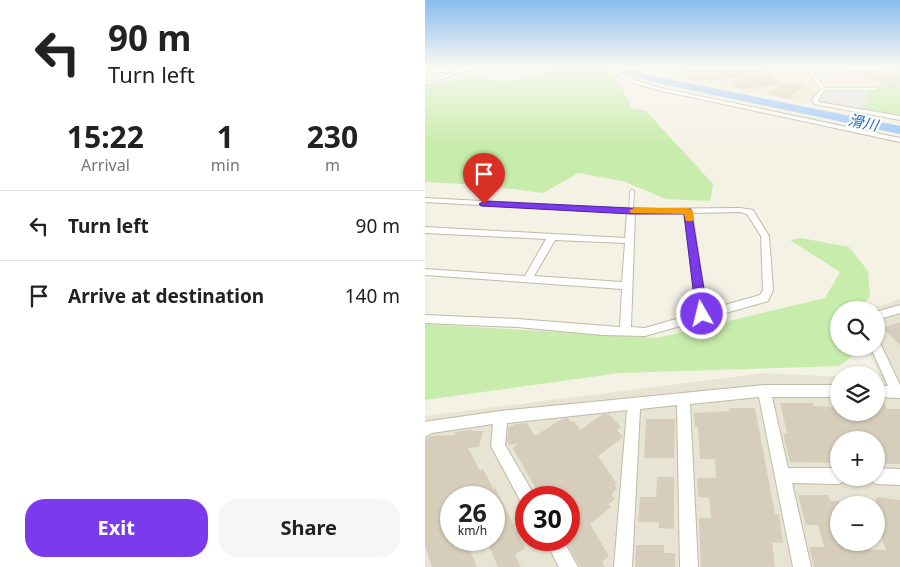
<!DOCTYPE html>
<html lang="en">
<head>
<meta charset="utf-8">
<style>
  :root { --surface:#fff; --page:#f6f6f6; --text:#222; --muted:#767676; --line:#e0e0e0; --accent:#7c3aed }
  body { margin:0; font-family:"Noto Sans","Noto Sans JP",sans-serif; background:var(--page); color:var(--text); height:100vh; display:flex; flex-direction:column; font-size:19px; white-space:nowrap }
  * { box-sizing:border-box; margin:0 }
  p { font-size:16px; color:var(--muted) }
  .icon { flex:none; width:28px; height:28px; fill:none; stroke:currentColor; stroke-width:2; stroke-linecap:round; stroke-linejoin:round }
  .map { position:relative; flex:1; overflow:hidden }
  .panel { display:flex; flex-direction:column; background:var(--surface); width:425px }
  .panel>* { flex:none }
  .banner { background:#fff; color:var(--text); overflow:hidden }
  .buttons { position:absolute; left:405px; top:301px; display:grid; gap:10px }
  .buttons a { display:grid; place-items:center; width:55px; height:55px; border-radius:50%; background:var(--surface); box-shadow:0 1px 4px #0004; font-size:25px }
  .speed { position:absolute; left:15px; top:486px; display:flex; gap:10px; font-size:25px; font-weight:700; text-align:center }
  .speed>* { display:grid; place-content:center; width:65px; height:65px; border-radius:50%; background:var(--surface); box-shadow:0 1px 4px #0004; line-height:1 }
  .speed small { font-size:12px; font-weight:400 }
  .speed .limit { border:8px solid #d22; background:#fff; color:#111 }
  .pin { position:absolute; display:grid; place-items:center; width:42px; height:42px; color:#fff; margin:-51px -21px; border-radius:50% 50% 50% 0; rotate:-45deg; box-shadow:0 0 5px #0007 }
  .pin .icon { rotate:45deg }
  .me { position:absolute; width:55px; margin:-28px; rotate:352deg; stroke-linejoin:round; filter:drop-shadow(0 0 4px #0008) }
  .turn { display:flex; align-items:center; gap:18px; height:105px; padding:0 25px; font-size:22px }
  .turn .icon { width:65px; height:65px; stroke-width:2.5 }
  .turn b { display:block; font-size:35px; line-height:42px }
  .eta { display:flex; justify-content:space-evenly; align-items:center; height:85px; text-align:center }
  .eta b { font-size:30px; font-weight:700; line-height:35px }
  .primary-button { display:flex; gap:10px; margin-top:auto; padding:10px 25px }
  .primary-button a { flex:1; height:58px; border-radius:20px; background:var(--accent); color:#fff; font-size:20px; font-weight:700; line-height:58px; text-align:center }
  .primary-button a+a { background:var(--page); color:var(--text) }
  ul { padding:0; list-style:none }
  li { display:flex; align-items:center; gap:15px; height:70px; padding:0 25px; border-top:1px solid var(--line) }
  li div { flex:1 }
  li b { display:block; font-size:19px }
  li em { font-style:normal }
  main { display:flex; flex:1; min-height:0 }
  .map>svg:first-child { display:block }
</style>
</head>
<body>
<main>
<section class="panel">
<div class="banner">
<div class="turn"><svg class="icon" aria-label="left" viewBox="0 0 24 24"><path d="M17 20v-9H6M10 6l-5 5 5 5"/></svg><div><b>90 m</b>Turn left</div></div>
</div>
<div class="eta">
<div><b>15:22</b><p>Arrival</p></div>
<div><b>1</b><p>min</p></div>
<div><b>230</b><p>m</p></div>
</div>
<ul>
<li><svg class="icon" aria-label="left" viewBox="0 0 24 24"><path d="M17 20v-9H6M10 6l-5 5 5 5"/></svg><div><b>Turn left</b></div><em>90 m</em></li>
<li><svg class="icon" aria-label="arrive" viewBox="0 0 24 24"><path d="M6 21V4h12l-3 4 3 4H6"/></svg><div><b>Arrive at destination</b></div><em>140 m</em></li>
</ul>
<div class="primary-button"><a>Exit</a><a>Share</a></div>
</section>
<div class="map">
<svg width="475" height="567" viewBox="0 0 475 567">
  <rect width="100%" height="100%" fill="#f4f1e5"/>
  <!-- residential -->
  <path fill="#e8e4d3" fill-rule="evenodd" d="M475,299V567H0V416L340,373L414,377V412H451V379L456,378L442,348H451V310H443ZM414,440H451V478H414ZM26,498H69V540H26ZM101,498H144V540H101ZM414,505H451V542H414Z"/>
  <!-- education -->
  <path fill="#eee9ce" d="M224,67H378L393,88V91L382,103L267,81L235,72Z"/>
  <!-- medical -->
  <path fill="#f6dfd8" d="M384,67L446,70L462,72L456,82L450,85H399Z"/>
  <!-- green -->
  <path fill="#c7ecab" d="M124,67H181L196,86L207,109L221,111L288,184L285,201L241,199L198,181L153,173L118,193L57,185L0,182V86L43,77L79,81L115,76Z
    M468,67H475V117L400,103L393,101L402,91L401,86H451L458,83Z
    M376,238L424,247L443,271L445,297C436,307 428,310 414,310V348H426L428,356L414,366L194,373L0,400V324L232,338L400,298L415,272L365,240Z"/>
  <!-- parking -->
  <path fill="#e4e2de" d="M385,67L418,70L420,71L419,78H393Z
    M404,91H442L441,97L444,101L436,109L395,101Z"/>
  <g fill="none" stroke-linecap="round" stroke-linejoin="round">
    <!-- river -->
    <path fill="#9cc7f6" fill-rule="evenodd" d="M193,67C207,67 220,74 233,77L475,126V134L232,83L204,75Z"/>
  </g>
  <!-- building -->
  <path fill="#d6ceba" d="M251,67H265L269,70L303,67H347L348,74L343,75L359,84L381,83L363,99L343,94L355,85L315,89L307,84L318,77L273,81L265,80Z
    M428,71H449L469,74L475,77V86L467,88Z
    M475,322V345L457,328Z
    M451,399H457L462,409H475V464H451V440H414V463L365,462L358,433H362L355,403H388L389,406L414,407V412H451Z
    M304,408H330L350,514H354L358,543L347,542L350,567H276L274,518H286L284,498L273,497L272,478H291L290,459H275L273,427H270L269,413L305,411Z
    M178,414H184L196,427L192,430L198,437L173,456L192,484L190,485L192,489L186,494L190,499L184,504L186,507L165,524L184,556L177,562L180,567H155L140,540H144V498H116L88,448L93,444L84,445L82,442L83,428L90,424L102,423L110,436L137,419L143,418L146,422L149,421L155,430Z
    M221,419H250L249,458H219Z
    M48,429L47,431H58L54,447L43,448L55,471L58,469L69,490V485L100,548L90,555L96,567H73L61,540H69V498H26V540H40L52,567H7L0,546V439L6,436L29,435L30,432Z
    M232,477H249V529L234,528V522H213L215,497H231Z
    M373,495H403L405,501H414V542H417L419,549L461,550L451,519V497L475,500V567H389L384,547H399L393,525H381Z
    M211,545H239V553H250V567H210Z"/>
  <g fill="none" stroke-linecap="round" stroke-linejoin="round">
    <defs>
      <path id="lane-far1" d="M395,67L447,69
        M398,89H450"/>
      <path id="lane" d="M206,211L207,192"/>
      <path id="street" d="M44,67H51L0,85V83L29,71L0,73V71L30,69L32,70Z
        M61,67H69L85,71L83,72Z
        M179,67H184L209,80L236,88L475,138V142L233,90L205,82Z
        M380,67H384L400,89L393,100V102L475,116V120L389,104L387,100L396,89Z
        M0,198L206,209L315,208L328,210L344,236L348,290L343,301L220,336L178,335L92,327L0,323V315L92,319L195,327L197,289L0,275V269L100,276L121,239L0,233V227L200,238L202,213L0,202ZM315,212L322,214L336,236L338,290L335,295L282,310L267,213ZM210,213H259L272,313L220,328L206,327ZM130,240L200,243L197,282L109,276Z
        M475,305V313L451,320V312Z
        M451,342L455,343L475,385V398L451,397V385L463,386L446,348H451Z
        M339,385H414V397H347L363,468H414V478H421L419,481L414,484L367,483L386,567H368L334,397L265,404L273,567H255L252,405L215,409L207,567H189L202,410L82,423L80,445L111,498H101V505L97,504L66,446L68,424L7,433L0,437V422L5,421L76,411Z
        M451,468L475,469V485L451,484L446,481L444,478H451Z
        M120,540H138L153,567H134Z"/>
    </defs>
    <!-- lane-far1 casing -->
    <use href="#lane-far1" stroke="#c0baa7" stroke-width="4"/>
    <!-- lane casing -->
    <use href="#lane" stroke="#c0baa7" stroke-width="5.5"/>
    <!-- street casing -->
    <use href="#street" stroke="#c0baa7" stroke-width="2"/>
    <!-- lane-far1 -->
    <use href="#lane-far1" stroke="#fff" stroke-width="2.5"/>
    <!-- lane -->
    <use href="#lane" stroke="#fff" stroke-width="4"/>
    <!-- street -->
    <use href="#street" fill="#fff" fill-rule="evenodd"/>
  </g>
  <!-- sky -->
  <linearGradient id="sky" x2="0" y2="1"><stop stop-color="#89bcee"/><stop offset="0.46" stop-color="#faf9f3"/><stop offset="1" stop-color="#faf9f3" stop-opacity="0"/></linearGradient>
  <rect width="475" height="146" fill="url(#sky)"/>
  <!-- route -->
  <path fill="#7c3aed" stroke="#51269a" d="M59,201L206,208L266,209L283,314L277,319L271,314L259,214H206L56,206L54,204Z"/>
  <!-- slow -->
  <path fill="#f59e0b" d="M209,208H263L268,211L269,219L267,221H261L259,214L206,213L204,211Z"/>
  <g text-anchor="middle" stroke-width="4.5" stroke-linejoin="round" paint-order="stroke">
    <!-- far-water labels -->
    <g font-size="15" font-style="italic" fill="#256bbb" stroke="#fff">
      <text transform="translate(438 123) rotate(12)" y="5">滑川</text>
    </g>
  </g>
</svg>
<div class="buttons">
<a><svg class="icon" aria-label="search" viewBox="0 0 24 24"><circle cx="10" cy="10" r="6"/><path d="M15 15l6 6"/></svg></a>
<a><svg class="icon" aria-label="layers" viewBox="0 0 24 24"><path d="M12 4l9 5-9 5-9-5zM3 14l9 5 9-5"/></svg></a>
<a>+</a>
<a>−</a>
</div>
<div class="speed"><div>26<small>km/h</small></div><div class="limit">30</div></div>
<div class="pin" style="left:59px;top:204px;background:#d93025"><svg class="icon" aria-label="arrive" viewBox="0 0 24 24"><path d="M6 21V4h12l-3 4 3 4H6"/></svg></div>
<svg class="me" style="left:277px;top:314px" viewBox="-20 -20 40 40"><circle r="17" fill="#7c3aed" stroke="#fff" stroke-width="3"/><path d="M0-11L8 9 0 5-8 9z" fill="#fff"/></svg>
</div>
</main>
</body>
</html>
